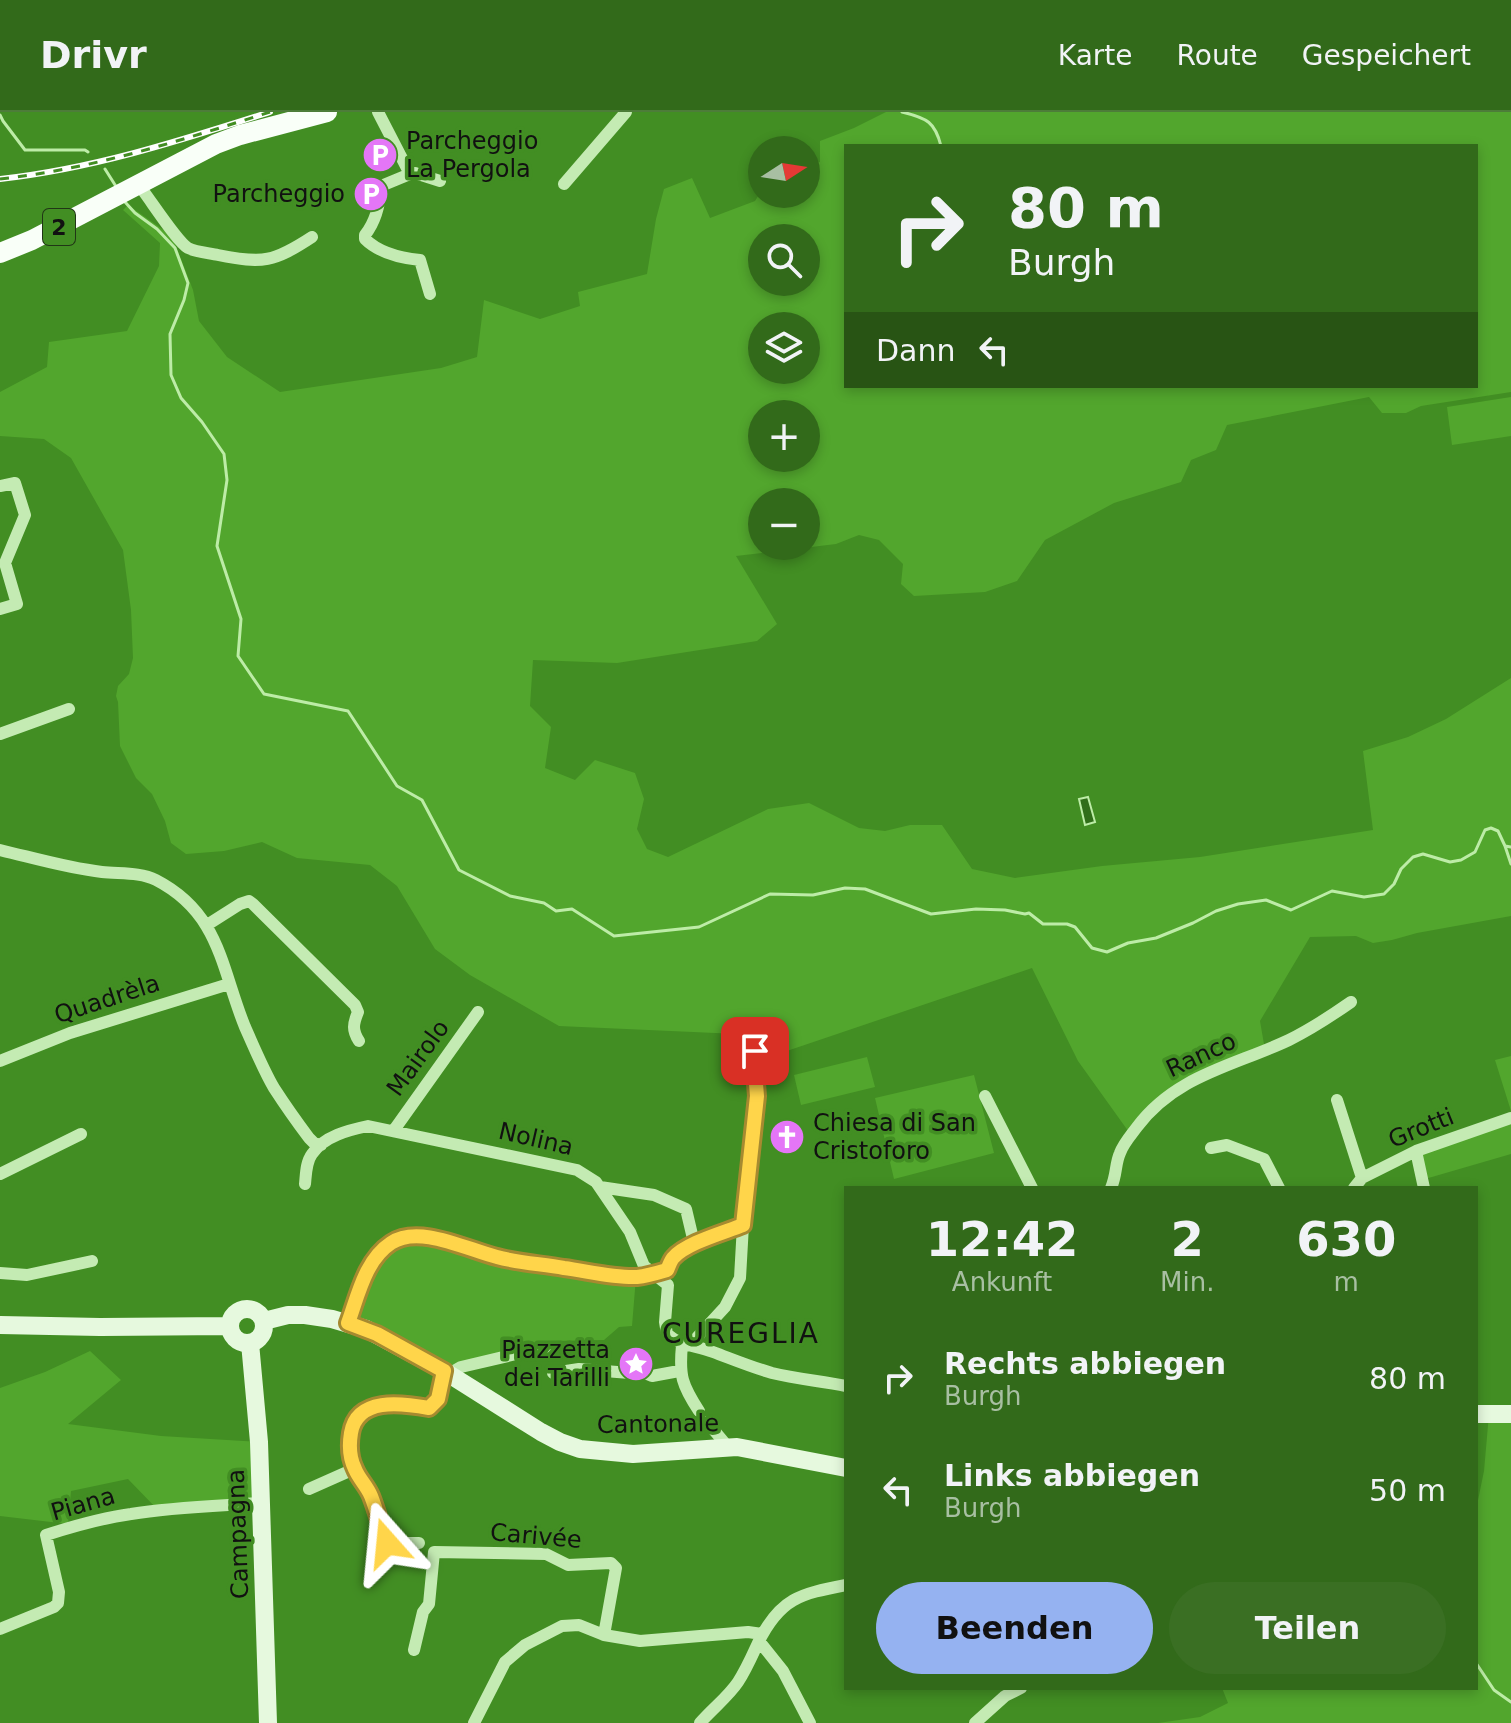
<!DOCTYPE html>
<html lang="de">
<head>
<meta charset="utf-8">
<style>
  :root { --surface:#326a1a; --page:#3a6f23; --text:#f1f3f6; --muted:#a8bfa2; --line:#4d7d39; --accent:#95b2f1 }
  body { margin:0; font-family:"DejaVu Sans",sans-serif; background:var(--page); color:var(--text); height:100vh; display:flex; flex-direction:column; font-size:30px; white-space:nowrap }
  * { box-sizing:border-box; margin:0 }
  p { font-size:26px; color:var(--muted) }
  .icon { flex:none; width:44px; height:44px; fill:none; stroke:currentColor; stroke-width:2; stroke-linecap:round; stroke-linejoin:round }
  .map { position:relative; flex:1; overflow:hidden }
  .sheet { position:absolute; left:844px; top:1074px; width:634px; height:504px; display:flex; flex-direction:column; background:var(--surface); border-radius:0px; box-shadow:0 4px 12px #0003 }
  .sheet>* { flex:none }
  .top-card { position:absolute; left:844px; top:32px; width:634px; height:244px; border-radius:0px; box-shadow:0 4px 12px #0003; background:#326a1a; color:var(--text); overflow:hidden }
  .needle { width:52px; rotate:78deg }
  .fabs { position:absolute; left:748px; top:24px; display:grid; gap:16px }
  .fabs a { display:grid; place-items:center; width:72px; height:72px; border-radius:50%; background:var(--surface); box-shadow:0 4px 12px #0003; font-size:40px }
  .pin { position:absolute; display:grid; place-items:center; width:68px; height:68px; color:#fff; margin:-34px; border-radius:16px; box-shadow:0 4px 12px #0006 }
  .me { position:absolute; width:88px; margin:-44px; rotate:342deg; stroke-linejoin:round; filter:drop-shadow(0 0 6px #0008) }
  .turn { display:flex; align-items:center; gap:28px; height:168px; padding:0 32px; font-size:36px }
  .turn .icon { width:104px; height:104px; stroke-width:2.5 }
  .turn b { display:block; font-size:56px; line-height:68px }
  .then { display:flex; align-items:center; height:76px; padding:0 32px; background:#0003; gap:16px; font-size:30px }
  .eta { display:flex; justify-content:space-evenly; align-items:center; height:136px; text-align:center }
  .eta b { font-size:48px; font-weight:700; line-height:56px }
  .cta { display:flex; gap:16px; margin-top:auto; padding:16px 32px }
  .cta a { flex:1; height:92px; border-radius:48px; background:var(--accent); color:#111; font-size:32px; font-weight:700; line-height:92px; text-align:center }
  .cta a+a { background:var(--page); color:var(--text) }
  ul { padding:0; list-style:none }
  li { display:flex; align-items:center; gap:24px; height:112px; padding:0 32px }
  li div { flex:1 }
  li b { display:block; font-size:30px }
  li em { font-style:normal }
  header { display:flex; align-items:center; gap:48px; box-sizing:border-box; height:112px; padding:0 40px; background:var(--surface); border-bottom:2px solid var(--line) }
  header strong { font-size:38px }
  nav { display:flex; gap:44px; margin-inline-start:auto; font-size:28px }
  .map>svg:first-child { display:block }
</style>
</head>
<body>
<header>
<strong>Drivr</strong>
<nav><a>Karte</a><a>Route</a><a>Gespeichert</a></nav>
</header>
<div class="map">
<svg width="1511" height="1611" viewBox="0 0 1511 1611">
  <rect width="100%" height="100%" fill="#428e23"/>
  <!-- green -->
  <path fill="#52a62d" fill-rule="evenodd" d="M886,0H1511V280L1421,294L1406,301H1382L1369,285L1227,313L1216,338L1191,348L1181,370L1114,391L1045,428L1017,469L985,480L914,484L901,472L903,452L879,428L859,423L836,432L736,444L777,512L757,529L617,551L533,548L530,594L551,615L545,656L575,668L595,648L635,661L644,687L637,717L647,737L668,745L768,697L809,691L859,716L885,719L910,713H942L972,757L1015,766L1102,754L1200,745L1373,718L1363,639L1408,625L1446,607L1511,566V804L1417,821L1392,828L1373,831L1356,824L1310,825L1260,909L1265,938L1189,971L1131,1023L1078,949L1032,856L778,942L765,953L762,954L756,946L765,934L760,923L559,914L470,863L435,837L397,774L370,753L297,746L262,730L224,739L186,742L171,731L165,709L152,682L136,666L120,634L118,590L116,584L118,574L129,562L133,546L131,498L123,438L71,346L44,327L0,324V280L47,255L49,230L127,219L159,154L160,131L123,98L128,93L172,124L193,178L199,209L227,245L280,280L441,256L477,245L484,188L540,207L580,194L578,180L647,162L656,107L664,77L692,66L710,106L755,89L762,78V82H806V54L820,50V29L854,16ZM846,34H1476V274H846ZM762,126H806V170H762ZM762,214H806V258H762ZM762,302H806V346H762ZM762,390H806V434H762Z
    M1511,285V324L1452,333L1447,295Z
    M1511,944V999L1495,948Z
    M867,945L875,975L801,993L794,963Z
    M974,963L994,1041L894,1067L875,986Z
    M1511,1004V1042L1425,1067L1416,1040Z
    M409,1125L499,1146L636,1165L632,1214L619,1215L604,1228L554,1229L449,1262L349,1211L371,1153Z
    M90,1239L121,1268L68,1312L161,1324L259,1330L261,1391L158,1398L128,1367L71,1379L68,1412L0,1404V1276L45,1260Z
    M1489,1302H1511V1611H1158L1200,1605L1228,1591L1222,1576H1476V1398L1484,1359Z"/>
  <!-- water -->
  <path fill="#306e19" stroke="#bdeca7" stroke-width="2" d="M1088,685L1095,710L1085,713L1079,687Z"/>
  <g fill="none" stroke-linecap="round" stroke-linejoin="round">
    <!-- stream -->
    <path stroke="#bdeca7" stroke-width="3" d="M902,0C927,6 935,10 941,34
      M0,3L3,9L25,38H85L88,40
      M105,57L117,76
      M125,90L135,101L157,117L175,136L188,171L184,188L170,222L171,263L181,286L202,310L224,342L227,368L217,434L241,507L238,544L264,582L348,599L397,674L422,688L459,758L510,784L544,791L556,799L572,797L614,824L699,815L770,782L813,783L845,776L865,777L931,802L976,797L1005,798L1025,802L1029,801L1043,812H1067L1075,815L1092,836L1107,840L1128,831L1156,826L1193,811L1216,799L1238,792L1266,788L1291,798L1332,779L1364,785L1384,782L1394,772L1401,757L1413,745L1423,742L1450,750L1461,748L1475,740L1485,718L1491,716L1498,719L1505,734L1511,735
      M1505,734L1511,752
      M1476,1551L1494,1578L1511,1590"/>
    <!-- street -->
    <path stroke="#c4ebb3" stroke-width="12" d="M378,0L410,62
      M410,62L381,74C380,92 376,109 365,123V127C379,141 400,146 420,148L430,182
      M410,62L415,61L440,69
      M138,72C148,84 177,130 188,136C196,140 209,141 218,143C263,152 274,150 312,125
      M564,72L626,0
      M0,374L15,371L25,403L5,451L17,492L0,497
      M0,622L69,597
      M0,738C34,746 67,756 102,760C120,762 140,760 156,768C220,801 221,856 245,915C254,935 263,957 274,976C285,993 297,1010 309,1026L314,1031L321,1033
      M207,813L240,792L249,789L253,792L355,893L358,900C353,912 352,918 359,929
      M0,949L70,921L229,872
      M985,984L1032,1076
      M1337,988L1362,1066
      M394,1018L478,900
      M1211,1036L1227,1033L1264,1047L1279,1076
      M1416,1039L1424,1076
      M0,1062L81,1022
      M305,1072C306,1062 306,1050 312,1042C324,1024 349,1018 368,1014L577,1058L596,1070L630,1120L644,1154L668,1173L665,1210L667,1222C682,1235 695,1233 713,1240C732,1247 751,1255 772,1261C796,1267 821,1269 846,1274
      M600,1075L654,1083L686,1097L694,1131
      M1111,1076C1117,1062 1115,1052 1120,1041C1123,1032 1131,1023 1137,1015C1176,963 1234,954 1289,928C1311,917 1331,904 1351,890
      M1354,1076L1362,1066L1416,1039L1511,1006
      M0,1161L27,1163L92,1149
      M348,1211C358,1183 365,1148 391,1131C419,1112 468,1138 497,1145C519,1151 542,1152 564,1156C588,1159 613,1166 637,1165C647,1164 657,1161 667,1158C668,1156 671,1148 673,1146C686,1131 723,1121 743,1113L757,984L754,947L757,934
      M682,1233C679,1264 682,1273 699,1299
      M690,1233L725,1195L740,1166L743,1113
      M553,1261L579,1257L630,1261L640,1259L652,1264L679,1259
      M449,1262L461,1255L546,1235
      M707,1310L728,1335
      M309,1377L354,1357
      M419,1431H387C381,1416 377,1399 371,1384C367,1374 359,1367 355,1357C350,1347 349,1333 351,1321C357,1285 401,1291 429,1296L438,1287L444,1259
      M0,1517L54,1495L58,1491L59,1480L46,1423C74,1414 102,1406 131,1402C174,1395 218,1394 261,1391
      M759,1529L783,1559L810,1611
      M414,1538L423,1500L429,1492L434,1440L546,1442L568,1453L611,1451L616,1456L604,1523
      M474,1611L505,1550L525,1533L562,1514L579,1513L604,1523L640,1529L748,1520L762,1522
      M700,1611C712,1597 728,1585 738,1570C746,1558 752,1544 758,1531C780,1486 800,1482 846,1473
      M975,1611L1005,1584L1021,1576"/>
    <!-- secondary -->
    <path stroke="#e6f9de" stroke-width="18" d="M230 1214a17 17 0 1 1 34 0a17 17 0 1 1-34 0Z
      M264,1209L288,1203H305L332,1207L366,1217L444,1259L541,1320L560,1330L580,1337L633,1342L737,1335L846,1356
      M0,1213L100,1215L230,1214
      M250,1231L259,1330L268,1611
      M1476,1302H1511"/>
    <!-- primary -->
    <path stroke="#f9fff8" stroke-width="20" d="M0,141L32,128L216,32L240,23L327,0"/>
    <defs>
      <path id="rail" d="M0,67C93,57 182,28 270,0"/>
    </defs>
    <!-- rail casing -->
    <use href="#rail" stroke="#fff" stroke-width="6"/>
    <!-- rail -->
    <use href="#rail" stroke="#428e23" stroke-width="3" stroke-dasharray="9" stroke-linecap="butt"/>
  </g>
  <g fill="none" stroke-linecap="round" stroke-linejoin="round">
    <defs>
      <path id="route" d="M387,1431C381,1416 377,1399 371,1384C367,1374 359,1367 355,1357C350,1347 349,1333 351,1321C357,1285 401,1291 429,1296L438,1287L444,1259L377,1222L348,1211C358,1184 365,1148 391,1131C419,1112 468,1138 497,1145C519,1151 542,1152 564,1156C587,1159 613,1166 637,1165C647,1164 657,1161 667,1158C668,1156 671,1148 673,1146C686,1131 723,1121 743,1113L757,984L754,947L755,939"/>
    </defs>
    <!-- route casing -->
    <use href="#route" stroke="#a68a30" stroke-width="20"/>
    <!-- route -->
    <use href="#route" stroke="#ffd54a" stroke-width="14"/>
  </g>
  <!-- icons -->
  <defs>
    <symbol id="parking-disc" viewBox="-11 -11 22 22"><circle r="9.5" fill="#e476f7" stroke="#428e23"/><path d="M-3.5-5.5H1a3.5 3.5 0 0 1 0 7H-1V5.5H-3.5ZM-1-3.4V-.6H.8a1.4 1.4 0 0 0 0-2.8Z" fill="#fff"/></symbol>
    <symbol id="church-disc" viewBox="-11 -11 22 22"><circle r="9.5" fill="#e476f7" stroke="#428e23"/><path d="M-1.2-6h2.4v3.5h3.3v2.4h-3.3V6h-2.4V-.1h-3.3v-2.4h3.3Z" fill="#fff"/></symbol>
    <symbol id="sight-disc" viewBox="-11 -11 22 22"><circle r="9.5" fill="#e476f7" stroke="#428e23"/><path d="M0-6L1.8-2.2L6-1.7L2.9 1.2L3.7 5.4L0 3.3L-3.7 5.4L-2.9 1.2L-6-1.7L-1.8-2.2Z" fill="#fff"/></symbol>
  </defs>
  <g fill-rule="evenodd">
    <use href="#parking-disc" x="360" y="23" width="40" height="40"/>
    <use href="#parking-disc" x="351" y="62" width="40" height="40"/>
    <use href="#church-disc" x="767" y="1005" width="40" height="40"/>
    <use href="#sight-disc" x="616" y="1232" width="40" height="40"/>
  </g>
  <g text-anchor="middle" stroke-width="7" stroke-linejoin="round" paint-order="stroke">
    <!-- shield labels -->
    <rect fill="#428e23" stroke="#203616" stroke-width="2" x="43" y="97" width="32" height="36" rx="6"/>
    <g font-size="22" font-weight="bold" fill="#111">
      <text x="59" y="123">2</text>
    </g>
    <!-- poi labels -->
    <g font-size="24" fill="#111" stroke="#428e23" text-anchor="start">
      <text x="406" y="37">Parcheggio<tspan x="406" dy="28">La Pergola</tspan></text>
      <text x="345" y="90" text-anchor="end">Parcheggio</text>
      <text x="813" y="1019">Chiesa di San<tspan x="813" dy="28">Cristoforo</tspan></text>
      <text x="610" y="1246" text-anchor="end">Piazzetta<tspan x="610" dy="28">dei Tarilli</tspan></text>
    </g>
    <!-- street labels -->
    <g font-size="24" fill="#111" stroke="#428e23">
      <text transform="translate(107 887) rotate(-18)" y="8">Quadrèla</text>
      <text transform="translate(1201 943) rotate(-25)" y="8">Ranco</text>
      <text transform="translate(418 946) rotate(-54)" y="8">Mairolo</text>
      <text transform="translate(1421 1016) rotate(-22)" y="8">Grotti</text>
      <text transform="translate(536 1027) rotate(13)" y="8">Nolina</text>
      <text transform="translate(658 1312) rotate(-1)" y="8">Cantonale</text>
      <text transform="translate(83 1392) rotate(-16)" y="8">Piana</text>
      <text transform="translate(238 1422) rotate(-92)" y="8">Campagna</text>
      <text transform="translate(536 1424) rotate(5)" y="8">Carivée</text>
    </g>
    <!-- quarter labels -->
    <g font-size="28" letter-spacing="2" fill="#111" stroke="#428e23">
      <text x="741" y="1231">CUREGLIA</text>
    </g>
  </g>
</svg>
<div class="fabs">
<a><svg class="needle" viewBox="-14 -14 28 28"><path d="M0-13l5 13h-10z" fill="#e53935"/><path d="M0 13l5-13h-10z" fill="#a8bfa2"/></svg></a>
<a><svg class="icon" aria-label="search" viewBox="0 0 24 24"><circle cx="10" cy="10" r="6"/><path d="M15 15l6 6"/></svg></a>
<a><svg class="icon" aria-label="layers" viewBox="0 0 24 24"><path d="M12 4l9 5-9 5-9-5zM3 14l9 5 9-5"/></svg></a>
<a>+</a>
<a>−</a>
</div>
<div class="pin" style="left:755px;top:939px;background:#d93025"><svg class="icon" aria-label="arrive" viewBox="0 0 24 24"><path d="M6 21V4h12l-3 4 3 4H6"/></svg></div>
<svg class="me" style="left:387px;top:1431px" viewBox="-20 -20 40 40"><path d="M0-17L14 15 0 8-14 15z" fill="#ffd54a" stroke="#fff" stroke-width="4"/></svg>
<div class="top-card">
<div class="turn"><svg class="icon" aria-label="right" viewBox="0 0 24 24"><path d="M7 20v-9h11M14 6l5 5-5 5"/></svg><div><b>80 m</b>Burgh</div></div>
<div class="then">Dann<svg class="icon" aria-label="left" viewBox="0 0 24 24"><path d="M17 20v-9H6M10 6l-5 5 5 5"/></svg></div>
</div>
<section class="sheet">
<div class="eta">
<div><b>12:42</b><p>Ankunft</p></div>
<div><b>2</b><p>Min.</p></div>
<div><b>630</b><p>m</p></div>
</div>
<ul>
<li><svg class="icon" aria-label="right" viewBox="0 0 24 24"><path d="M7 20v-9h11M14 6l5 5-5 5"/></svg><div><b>Rechts abbiegen</b><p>Burgh</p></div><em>80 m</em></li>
<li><svg class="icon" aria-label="left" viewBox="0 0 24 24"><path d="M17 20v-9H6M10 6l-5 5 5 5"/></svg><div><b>Links abbiegen</b><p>Burgh</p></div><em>50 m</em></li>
</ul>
<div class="cta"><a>Beenden</a><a>Teilen</a></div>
</section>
</div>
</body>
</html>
